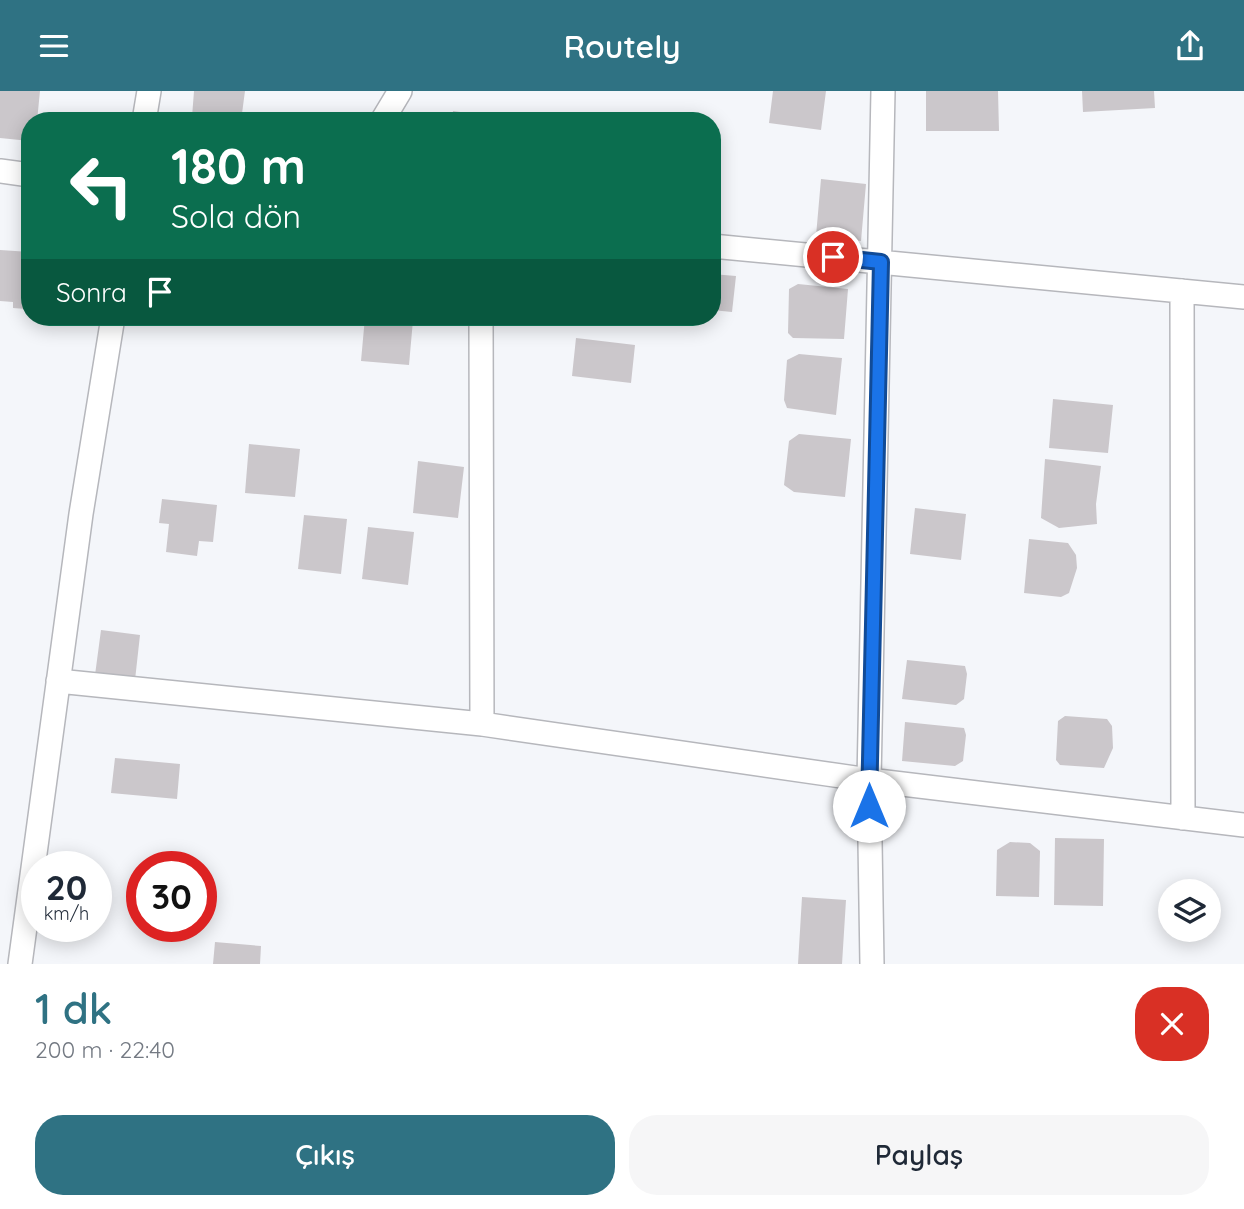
<!DOCTYPE html>
<html lang="tr">
<head>
<meta charset="utf-8">
<style>
  :root { --surface:#fff; --page:#f6f6f7; --text:#1f2937; --muted:#747a83; --accent:#2f7283 }
  body { margin:0; font-family:Quicksand,sans-serif; background:var(--page); color:var(--text); height:100vh; display:flex; flex-direction:column; font-size:26px; white-space:nowrap }
  * { box-sizing:border-box; margin:0 }
  p { font-size:23px; color:var(--muted) }
  .icon { flex:none; width:38px; height:38px; fill:none; stroke:currentColor; stroke-width:2; stroke-linecap:round; stroke-linejoin:round }
  .map { position:relative; height:873px; overflow:hidden }
  .details { display:flex; flex-direction:column; background:var(--surface); flex:1 }
  .details>* { flex:none }
  .top-card { position:absolute; left:21px; top:21px; width:700px; height:214px; border-radius:28px; box-shadow:0 4px 18px #0003; background:#0b6e4f; color:#fff; overflow:hidden }
  .tools { position:absolute; left:1158px; top:788px; display:grid; gap:14px }
  .tools a { display:grid; place-items:center; width:63px; height:63px; border-radius:50%; background:var(--surface); box-shadow:0 4px 18px #0003; font-size:35px }
  .speed { position:absolute; left:21px; top:760px; display:flex; gap:14px; font-size:35px; font-weight:700; text-align:center }
  .speed>* { display:grid; place-content:center; width:91px; height:91px; border-radius:50%; background:var(--surface); box-shadow:0 4px 18px #0003; line-height:1 }
  .speed small { font-size:18px; font-weight:400 }
  .speed .limit { border:10px solid #d22; background:#fff; color:#111 }
  .pin { position:absolute; display:grid; place-items:center; width:60px; height:60px; color:#fff; margin:-30px; border:4px solid #fff; border-radius:50%; box-shadow:0 2px 7px #0007 }
  .me { position:absolute; width:77px; margin:-38px; rotate:0deg; stroke-linejoin:round; filter:drop-shadow(0 0 5px #0008) }
  .turn { display:flex; align-items:center; gap:24px; height:147px; padding:0 35px; font-size:32px }
  .turn .icon { width:91px; height:91px; stroke-width:2.5 }
  .turn b { display:block; font-size:49px; line-height:60px }
  .then { display:flex; align-items:center; height:66px; padding:0 35px; background:#0003; gap:14px; font-size:26px }
  .round { display:grid; place-items:center; flex:none; width:74px; height:74px; border-radius:28px; background:var(--page) }
  .headline { display:flex; align-items:center; justify-content:space-between; height:119px; padding:0 35px }
  h1 { font-size:42px; font-weight:600; line-height:52px; color:var(--accent) }
  .primary-button { display:flex; gap:14px; margin-top:auto; padding:14px 35px }
  .primary-button a { flex:1; height:80px; border-radius:28px; background:var(--accent); color:#fff; font-size:28px; font-weight:600; line-height:80px; text-align:center }
  .primary-button a+a { background:var(--page); color:var(--text) }
  header { display:flex; justify-content:space-between; align-items:center; height:91px; padding:0 35px; background:var(--accent); color:#fff; font-size:32px; font-weight:600 }
  .map>svg:first-child { display:block }
</style>
</head>
<body>
<header><svg class="icon" aria-label="menu" viewBox="0 0 24 24"><path d="M4 6h16M4 12h16M4 18h16"/></svg>Routely<svg class="icon" aria-label="share" viewBox="0 0 24 24"><path d="M12 15V3M7 8l5-5 5 5M5 13v7h14v-7"/></svg></header>
<div class="map">
<svg width="1244" height="873" viewBox="0 0 1244 873">
  <rect width="100%" height="100%" fill="#f4f6fa"/>
  <!-- building -->
  <path fill="#cbc7cb" d="M0,0H40L37,30H30V50L0,47Z
    M194,0H245L241,30L192,26Z
    M773,0H826L821,39L769,32Z
    M926,0H998L999,40H926Z
    M1082,0H1154L1155,17L1083,21Z
    M453,20L497,26V30H452Z
    M712,47L718,48L714,79H712Z
    M821,88L866,93L861,150L816,145Z
    M0,159L30,161L26,218L13,217V211L0,210Z
    M712,183L736,185L732,221L712,219Z
    M798,193L848,198L844,248L793,247L788,242L789,198Z
    M365,226L413,229L409,274L361,270Z
    M576,247L635,254L631,292L572,285Z
    M799,263L842,267L836,324L787,317L784,309L787,269Z
    M1053,308L1113,314L1108,362L1049,357Z
    M799,343L851,348L845,406L794,401L784,394L789,350Z
    M249,353L300,358L295,406L245,402Z
    M1045,368L1101,375L1096,413L1097,433L1059,437L1041,427Z
    M418,370L464,376L458,427L413,422Z
    M162,408L217,414L213,451L199,450L197,465L166,461L169,433L159,432Z
    M915,417L966,423L961,469L910,463Z
    M304,424L347,428L341,483L298,478Z
    M368,436L414,441L408,494L362,488Z
    M1029,448L1068,452L1076,464L1077,477L1069,502L1061,506L1024,502Z
    M101,539L140,544L135,589L95,584Z
    M907,569L965,575L967,583L964,608L956,614L902,608Z
    M1065,625L1107,628L1112,635L1113,657L1104,677L1060,674L1056,669L1058,630Z
    M905,631L964,637L966,644L963,670L955,675L902,670Z
    M115,667L180,673L177,708L111,702Z
    M1055,747L1104,748L1103,815L1054,814Z
    M1010,751L1030,752L1040,760L1039,806L996,805L997,759Z
    M802,806L846,809L842,873H798Z
    M215,851L261,855L260,873H213Z"/>
  <g fill="none" stroke-linecap="round" stroke-linejoin="round">
    <defs>
      <path id="street" d="M144,30L149,0
        M382,30L400,0
        M0,80L30,84
        M712,155L1244,206
        M1182,200L1183,727
        M481,226L482,633
        M58,590L482,633L869,689L1244,734
        M20,873L81,423L113,226
        M872,873L869,689L883,0"/>
    </defs>
    <!-- street casing -->
    <use href="#street" stroke="#b6b7bc" stroke-width="26"/>
    <!-- street -->
    <use href="#street" stroke="#fff" stroke-width="23"/>
  </g>
  <g fill="none" stroke-linecap="round" stroke-linejoin="round">
    <defs>
      <path id="route" d="M833,166L881,171L869,715"/>
    </defs>
    <!-- route casing -->
    <use href="#route" stroke="#114b97" stroke-width="18"/>
    <!-- route -->
    <use href="#route" stroke="#1a73e8" stroke-width="12"/>
  </g>
</svg>
<div class="tools">
<a><svg class="icon" aria-label="layers" viewBox="0 0 24 24"><path d="M12 4l9 5-9 5-9-5zM3 14l9 5 9-5"/></svg></a>
</div>
<div class="speed"><div>20<small>km/h</small></div><div class="limit">30</div></div>
<div class="pin" style="left:833px;top:166px;background:#d93025"><svg class="icon" aria-label="arrive" viewBox="0 0 24 24"><path d="M6 21V4h12l-3 4 3 4H6"/></svg></div>
<svg class="me" style="left:869px;top:715px" viewBox="-20 -20 40 40"><circle r="19" fill="#fff"/><path d="M0-13L10 11 0 6-10 11z" fill="#1a73e8"/></svg>
<div class="top-card">
<div class="turn"><svg class="icon" aria-label="left" viewBox="0 0 24 24"><path d="M17 20v-9H6M10 6l-5 5 5 5"/></svg><div><b>180 m</b>Sola dön</div></div>
<div class="then">Sonra<svg class="icon" aria-label="arrive" viewBox="0 0 24 24"><path d="M6 21V4h12l-3 4 3 4H6"/></svg></div>
</div>
</div>
<section class="details">
<div class="headline"><div><h1>1 dk</h1><p>200 m · 22:40</p></div><a class="round" style="background:#d93025;color:#fff"><svg class="icon" aria-label="close" viewBox="0 0 24 24"><path d="M6 6l12 12M18 6L6 18"/></svg></a></div>
<div class="primary-button"><a>Çıkış</a><a>Paylaş</a></div>
</section>
</body>
</html>
